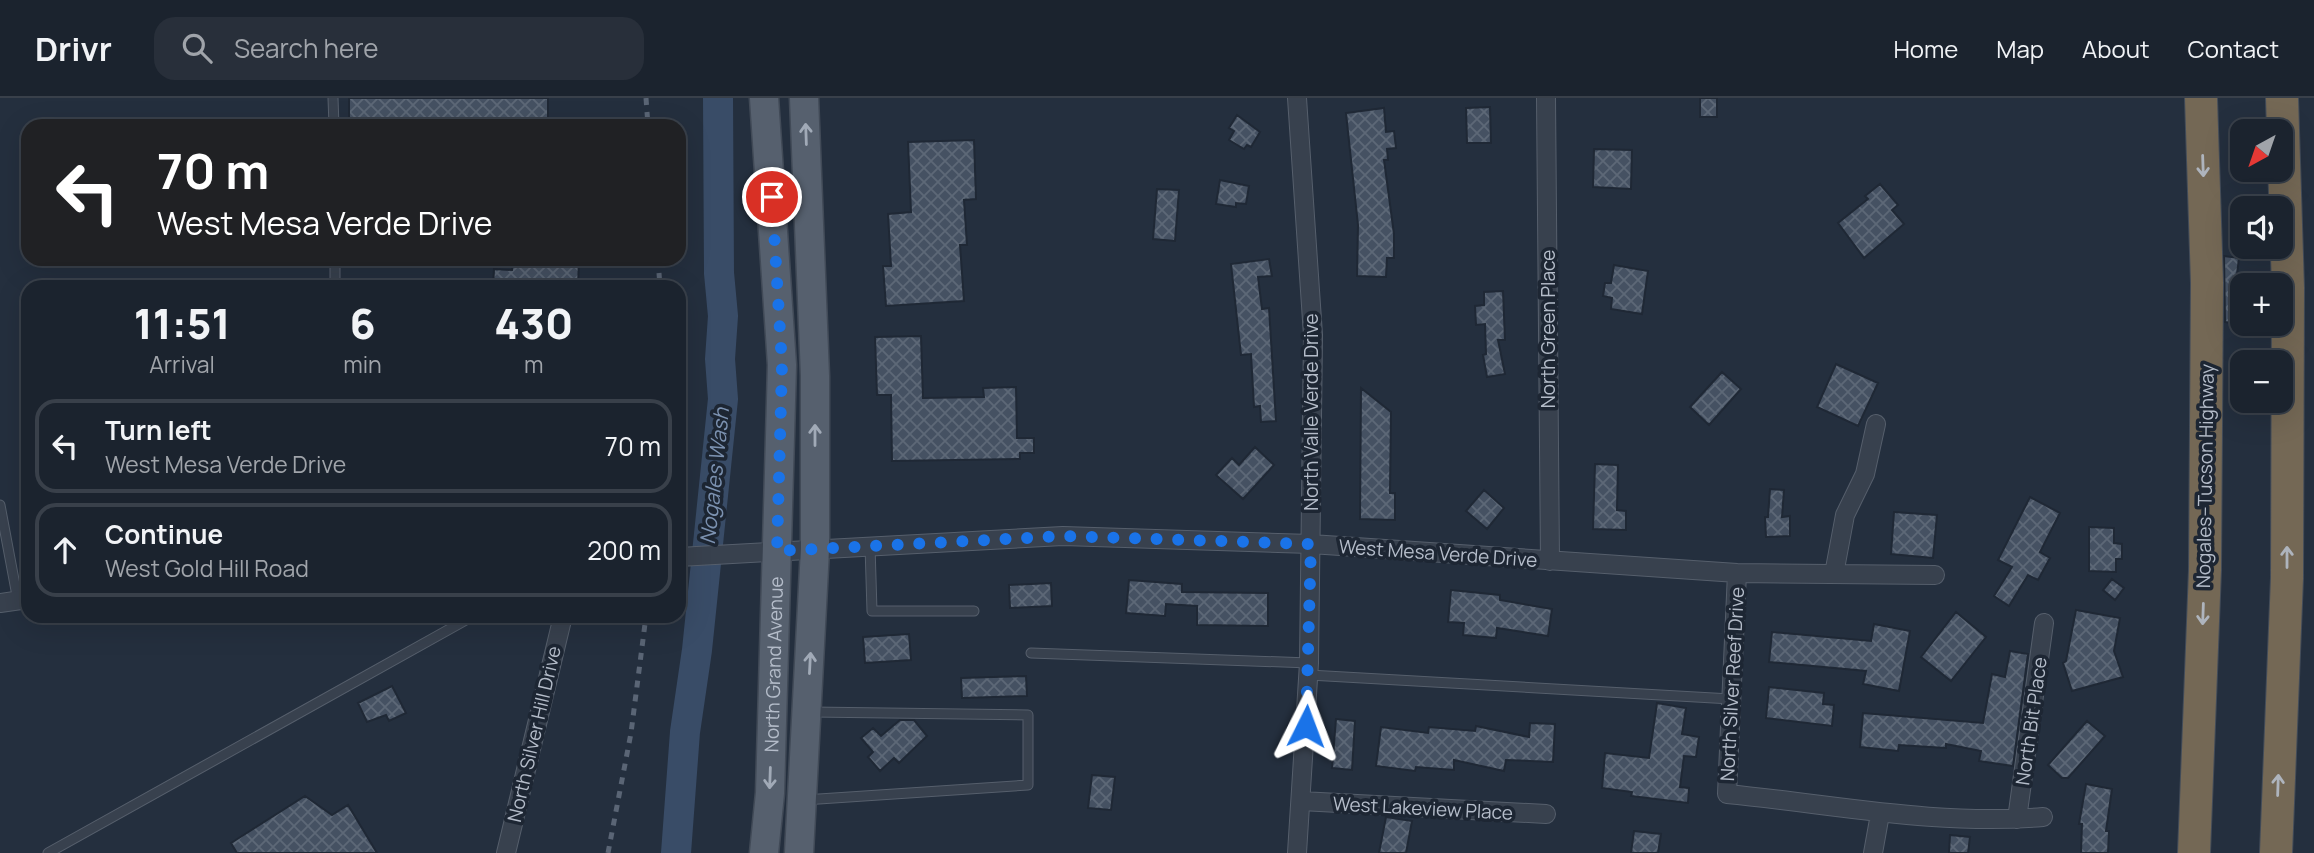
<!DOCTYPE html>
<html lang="en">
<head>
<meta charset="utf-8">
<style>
  :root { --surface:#1b232e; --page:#282f3a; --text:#f1f3f6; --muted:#a0a4aa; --line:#39404a }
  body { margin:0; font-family:Manrope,sans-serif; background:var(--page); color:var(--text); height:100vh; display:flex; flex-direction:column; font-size:26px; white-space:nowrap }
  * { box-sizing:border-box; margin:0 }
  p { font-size:23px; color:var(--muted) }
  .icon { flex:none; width:38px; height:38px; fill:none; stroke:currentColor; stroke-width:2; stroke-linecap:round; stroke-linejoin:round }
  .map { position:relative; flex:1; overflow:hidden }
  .drawer { position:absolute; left:21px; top:182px; width:665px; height:343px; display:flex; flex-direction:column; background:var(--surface); border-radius:21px; box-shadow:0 7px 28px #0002,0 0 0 2px var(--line) }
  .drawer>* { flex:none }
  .guide { position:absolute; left:21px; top:21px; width:665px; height:147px; border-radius:21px; box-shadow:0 7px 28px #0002,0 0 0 2px var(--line); background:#202124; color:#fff; overflow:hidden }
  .needle { width:46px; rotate:220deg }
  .fabs { position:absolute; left:2230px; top:21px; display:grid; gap:14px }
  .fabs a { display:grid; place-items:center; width:63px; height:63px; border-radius:14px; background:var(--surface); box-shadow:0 7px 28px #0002,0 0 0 2px var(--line); font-size:35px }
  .pin { position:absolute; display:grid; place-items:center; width:60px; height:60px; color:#fff; margin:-30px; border:4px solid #fff; border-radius:50%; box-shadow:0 2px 7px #0007 }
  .me { position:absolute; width:77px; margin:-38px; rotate:3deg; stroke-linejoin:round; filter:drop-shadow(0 0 5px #0008) }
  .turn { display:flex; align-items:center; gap:24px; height:147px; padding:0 21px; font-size:32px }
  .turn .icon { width:91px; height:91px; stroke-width:2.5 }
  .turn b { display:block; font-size:49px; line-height:60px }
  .eta { display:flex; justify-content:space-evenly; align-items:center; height:119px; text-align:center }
  .eta b { font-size:42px; font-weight:800; line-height:49px }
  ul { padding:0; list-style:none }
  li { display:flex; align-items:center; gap:21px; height:94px; margin:0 14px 10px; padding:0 7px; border:4px solid var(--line); border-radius:21px }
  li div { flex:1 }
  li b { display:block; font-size:26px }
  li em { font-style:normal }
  header { display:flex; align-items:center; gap:42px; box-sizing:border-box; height:98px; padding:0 35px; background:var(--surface); border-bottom:2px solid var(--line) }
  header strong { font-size:33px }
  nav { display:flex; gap:38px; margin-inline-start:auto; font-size:24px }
  .search { width:490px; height:63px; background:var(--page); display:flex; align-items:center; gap:18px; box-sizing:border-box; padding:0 24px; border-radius:21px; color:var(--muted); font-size:26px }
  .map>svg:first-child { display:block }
</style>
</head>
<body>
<header>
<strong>Drivr</strong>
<div class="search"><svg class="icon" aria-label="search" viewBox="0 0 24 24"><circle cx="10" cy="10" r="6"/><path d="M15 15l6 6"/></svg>Search here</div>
<nav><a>Home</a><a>Map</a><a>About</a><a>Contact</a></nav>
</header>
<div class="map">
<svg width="2314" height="755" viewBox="0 0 2314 755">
  <defs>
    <pattern id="building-cross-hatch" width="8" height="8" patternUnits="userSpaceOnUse" patternTransform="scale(1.75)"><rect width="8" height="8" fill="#455162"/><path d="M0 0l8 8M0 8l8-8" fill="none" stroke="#5d6877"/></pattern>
  </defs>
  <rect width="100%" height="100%" fill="#242f3e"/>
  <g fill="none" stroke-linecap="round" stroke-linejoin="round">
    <!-- river -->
    <path stroke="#394c67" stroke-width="30" d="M676,755L685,634L697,552L723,301L720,261L723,218L719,175L718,0"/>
  </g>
  <!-- building -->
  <path fill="url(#building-cross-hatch)" stroke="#1f2835" stroke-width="2" d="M349,0H548V28H349Z
    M1700,0H1717V19H1700Z
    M1490,9L1491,45H1467L1466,10Z
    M1384,10L1386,34L1394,33L1396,50L1387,51L1388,62H1384L1394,136V160H1387L1386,179L1357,178L1358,127L1346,15Z
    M1237,17L1260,34L1251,49L1247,47L1244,51L1229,42L1234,33L1229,30Z
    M974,42L976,101L964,102L967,147H960L964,203L886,208L883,168H891L888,116L911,114L908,44Z
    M1594,51L1632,52L1631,91L1593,89Z
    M1220,82L1249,88L1246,106L1236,105V109L1216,106Z
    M1880,86L1898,107L1892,112L1904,126L1864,160L1838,125L1868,101L1865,98Z
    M1157,91L1179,92L1175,143L1153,141Z
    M2224,158L2239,160L2231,225L2225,224Z
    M513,161H579L578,189H493L494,171L512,172Z
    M1269,161L1272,178L1258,179L1262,211L1269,210L1276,323L1261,324L1260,308L1254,309L1251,256L1241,257L1231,166Z
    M1614,167L1648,173L1642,216L1611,211L1612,200L1603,198L1605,185H1611Z
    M1503,193L1505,242H1498L1505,276L1487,279L1483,257L1486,256L1485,226L1476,227L1475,208L1484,207V194Z
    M921,238L923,300L984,299L983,290L1016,289L1017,340H1034V355H1020V361L892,363L891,297H877L875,239Z
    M1836,266L1878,285L1858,328L1817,309Z
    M1722,274L1741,291L1709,327L1690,309Z
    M1361,290L1391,314L1390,395H1395V422L1360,421Z
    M1255,349L1274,367L1243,401L1216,377L1232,360L1239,367Z
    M1595,366L1618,367L1617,412L1626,413V432L1593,431Z
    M1770,391L1784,392L1782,419L1790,418V438L1766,439L1765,419H1768Z
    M1484,392L1504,410L1487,431L1466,413Z
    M2030,399L2060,415L2040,454L2050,460L2038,482L2028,477L2009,508L1994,498L2012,469L1998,462Z
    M1894,414L1937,417L1933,460L1891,456Z
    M2089,429L2114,430V445L2122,446V461H2116V474L2089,473Z
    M2112,481L2124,490L2115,502L2103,492Z
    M1129,482L1182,486V494L1268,495V528L1197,527V508L1166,506L1165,518L1126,515Z
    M1051,485L1052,508L1010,510L1009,487Z
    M1451,492L1500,497V502L1552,511L1548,538L1497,530L1496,540L1463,537L1464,525L1448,524Z
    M2076,512L2120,520L2114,553L2123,579L2072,593L2063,565L2066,563Z
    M1956,514L1986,539L1951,583L1921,559Z
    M1874,526L1910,533L1899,593L1863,586L1866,573L1769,564L1772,534L1871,543Z
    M909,536L911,562L865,565L863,539Z
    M2010,553L2028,556L2013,668L1979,663L1981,653L1946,646V650L1899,647L1898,653L1860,649L1863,615L1983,625L1992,576L2005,579Z
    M1026,578L1027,598L962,600L961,580Z
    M392,588L406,615L389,623L386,617L367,624L358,605Z
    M1769,589L1824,595L1823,606L1834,607L1832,628L1766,620Z
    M1657,605L1686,610L1682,636L1699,639L1696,659L1684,658L1680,689L1689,690L1688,705L1631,698L1632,694L1602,690L1605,655L1649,660Z
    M1336,621L1355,623L1352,672L1332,670Z
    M900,622H914L927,638L899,665L894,660L880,673L868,659L873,654L861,640L873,630L881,638Z
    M2087,623L2105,638L2068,680H2062L2048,667Z
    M1530,625L1555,626L1553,664L1506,662L1504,673L1454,662V672L1416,669L1415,673L1376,668L1381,629L1428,635L1429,629L1475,633L1476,628L1529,639Z
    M1092,677L1115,679L1111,712L1088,710Z
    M2086,686L2112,691L2106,733H2109L2108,755H2081L2082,726H2079Z
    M305,698L332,717L348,707L377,755H237L231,745Z
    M1386,719L1412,723L1406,755H1379Z
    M1634,733L1661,736L1658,755H1631Z
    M1950,737L1970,739L1968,755H1949Z"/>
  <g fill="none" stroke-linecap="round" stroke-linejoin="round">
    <defs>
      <path id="service" d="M333,0L334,28
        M335,161V189
        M0,407L18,503
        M870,448L872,513H974
        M1031,555L1309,565
        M1309,577L1731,601
        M804,702L1028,687V617L812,614
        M48,755L473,518"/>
      <path id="minor" d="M1546,0L1550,463
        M679,459L1063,438L1311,446L1737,475L1935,477
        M1737,475L1727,696C1832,706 1937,728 2043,719
        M1834,476L1845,417L1865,376L1876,326
        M0,505L28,501
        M1301,703L1546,716
        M2017,721L2044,525
        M506,755L563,518
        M1297,755L1309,565L1313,237L1297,0
        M1873,755L1880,716"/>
      <g id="primary">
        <path id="s1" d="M764,755L770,695L782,267L764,0"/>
        <path d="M799,755L815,451V278L804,0"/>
      </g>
      <path id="motorway" d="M2194,755L2205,472L2207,185L2201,0
        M2276,755L2287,480L2288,190L2282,0"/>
    </defs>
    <!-- service casing -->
    <use href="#service" stroke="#565f6c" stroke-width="11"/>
    <!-- minor casing -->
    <use href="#minor" stroke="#565f6c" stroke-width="20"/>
    <!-- primary casing -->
    <use href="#primary" stroke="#414a57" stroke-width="31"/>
    <!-- motorway casing -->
    <use href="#motorway" stroke="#434c59" stroke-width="34"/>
    <!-- service -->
    <use href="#service" stroke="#38414e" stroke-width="9"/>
    <!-- minor -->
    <use href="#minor" stroke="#38414e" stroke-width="18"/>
    <!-- primary -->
    <use href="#primary" stroke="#56606e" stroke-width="28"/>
    <!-- motorway -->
    <use href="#motorway" stroke="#746855" stroke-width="32"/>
    <!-- rail -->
    <path stroke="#5a6575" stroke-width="5" stroke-dasharray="7 7" stroke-linecap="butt" d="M646,0L648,28
      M658,161L660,189
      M608,755L631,635L646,518"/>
  </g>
  <!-- one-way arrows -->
  <defs><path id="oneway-shaft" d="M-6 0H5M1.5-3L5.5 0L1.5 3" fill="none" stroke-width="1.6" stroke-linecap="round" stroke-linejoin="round" transform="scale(1.75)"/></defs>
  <g stroke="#a1aab7">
    <use href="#oneway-shaft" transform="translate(806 36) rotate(-92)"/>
    <use href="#oneway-shaft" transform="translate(815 337) rotate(-90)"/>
    <use href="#oneway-shaft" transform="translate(810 565) rotate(-87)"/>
    <use href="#oneway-shaft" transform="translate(770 680) rotate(92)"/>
  </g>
  <g stroke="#aeb4bd">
    <use href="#oneway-shaft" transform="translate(2203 68) rotate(88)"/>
    <use href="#oneway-shaft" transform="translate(2287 459) rotate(-90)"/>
    <use href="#oneway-shaft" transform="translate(2203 516) rotate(92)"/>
    <use href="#oneway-shaft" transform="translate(2278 687) rotate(-88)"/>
  </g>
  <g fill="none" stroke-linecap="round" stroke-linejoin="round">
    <!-- route -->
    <path stroke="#1a73e8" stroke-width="12" stroke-dasharray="0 21.6" d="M772,99L782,267L777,453L1063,438L1311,446L1306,628"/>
  </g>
  <g text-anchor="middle" stroke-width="7" stroke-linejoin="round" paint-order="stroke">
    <!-- street labels -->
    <g font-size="19" fill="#b4bcc9" stroke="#1d2633">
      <text transform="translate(1548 231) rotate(-90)" y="7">North Green Place</text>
      <text transform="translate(1311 314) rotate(-90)" y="7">North Valle Verde Drive</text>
      <text transform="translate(2205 378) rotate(-89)" y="7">Nogales–Tucson Highway</text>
      <text transform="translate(1438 455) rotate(4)" y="7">West Mesa Verde Drive</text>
      <text dy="7" stroke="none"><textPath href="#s1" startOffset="189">North Grand Avenue</textPath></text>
      <text transform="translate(1732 586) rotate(-87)" y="7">North Silver Reef Drive</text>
      <text transform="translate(2031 623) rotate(-82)" y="7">North Bit Place</text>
      <text transform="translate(534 636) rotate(-77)" y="7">North Silver Hill Drive</text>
      <text transform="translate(1423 710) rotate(3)" y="7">West Lakeview Place</text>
    </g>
    <!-- water labels -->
    <g font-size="21" font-style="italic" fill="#7c92b1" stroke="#1d2633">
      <text transform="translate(715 378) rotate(-84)" y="7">Nogales Wash</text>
    </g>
  </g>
</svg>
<div class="fabs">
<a><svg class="needle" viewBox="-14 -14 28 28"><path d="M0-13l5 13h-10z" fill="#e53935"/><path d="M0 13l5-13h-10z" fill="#a0a4aa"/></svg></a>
<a><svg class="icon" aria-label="sound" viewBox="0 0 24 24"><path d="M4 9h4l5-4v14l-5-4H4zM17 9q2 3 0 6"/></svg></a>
<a>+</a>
<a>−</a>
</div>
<div class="pin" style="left:772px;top:99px;background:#d93025"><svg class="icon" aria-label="arrive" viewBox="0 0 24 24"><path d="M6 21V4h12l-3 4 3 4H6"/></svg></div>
<svg class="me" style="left:1306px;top:628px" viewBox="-20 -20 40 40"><path d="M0-17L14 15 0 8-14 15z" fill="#1a73e8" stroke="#fff" stroke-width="4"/></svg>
<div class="guide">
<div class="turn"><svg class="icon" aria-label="left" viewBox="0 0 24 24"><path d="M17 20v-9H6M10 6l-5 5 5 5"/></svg><div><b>70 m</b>West Mesa Verde Drive</div></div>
</div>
<section class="drawer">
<div class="eta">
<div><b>11:51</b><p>Arrival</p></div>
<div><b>6</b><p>min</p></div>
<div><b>430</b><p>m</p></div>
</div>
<ul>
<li><svg class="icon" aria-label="left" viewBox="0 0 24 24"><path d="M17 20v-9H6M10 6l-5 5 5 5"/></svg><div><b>Turn left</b><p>West Mesa Verde Drive</p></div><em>70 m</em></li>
<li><svg class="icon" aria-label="ahead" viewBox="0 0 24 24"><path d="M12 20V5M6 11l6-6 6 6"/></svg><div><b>Continue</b><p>West Gold Hill Road</p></div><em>200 m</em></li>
</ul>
</section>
</div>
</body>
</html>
